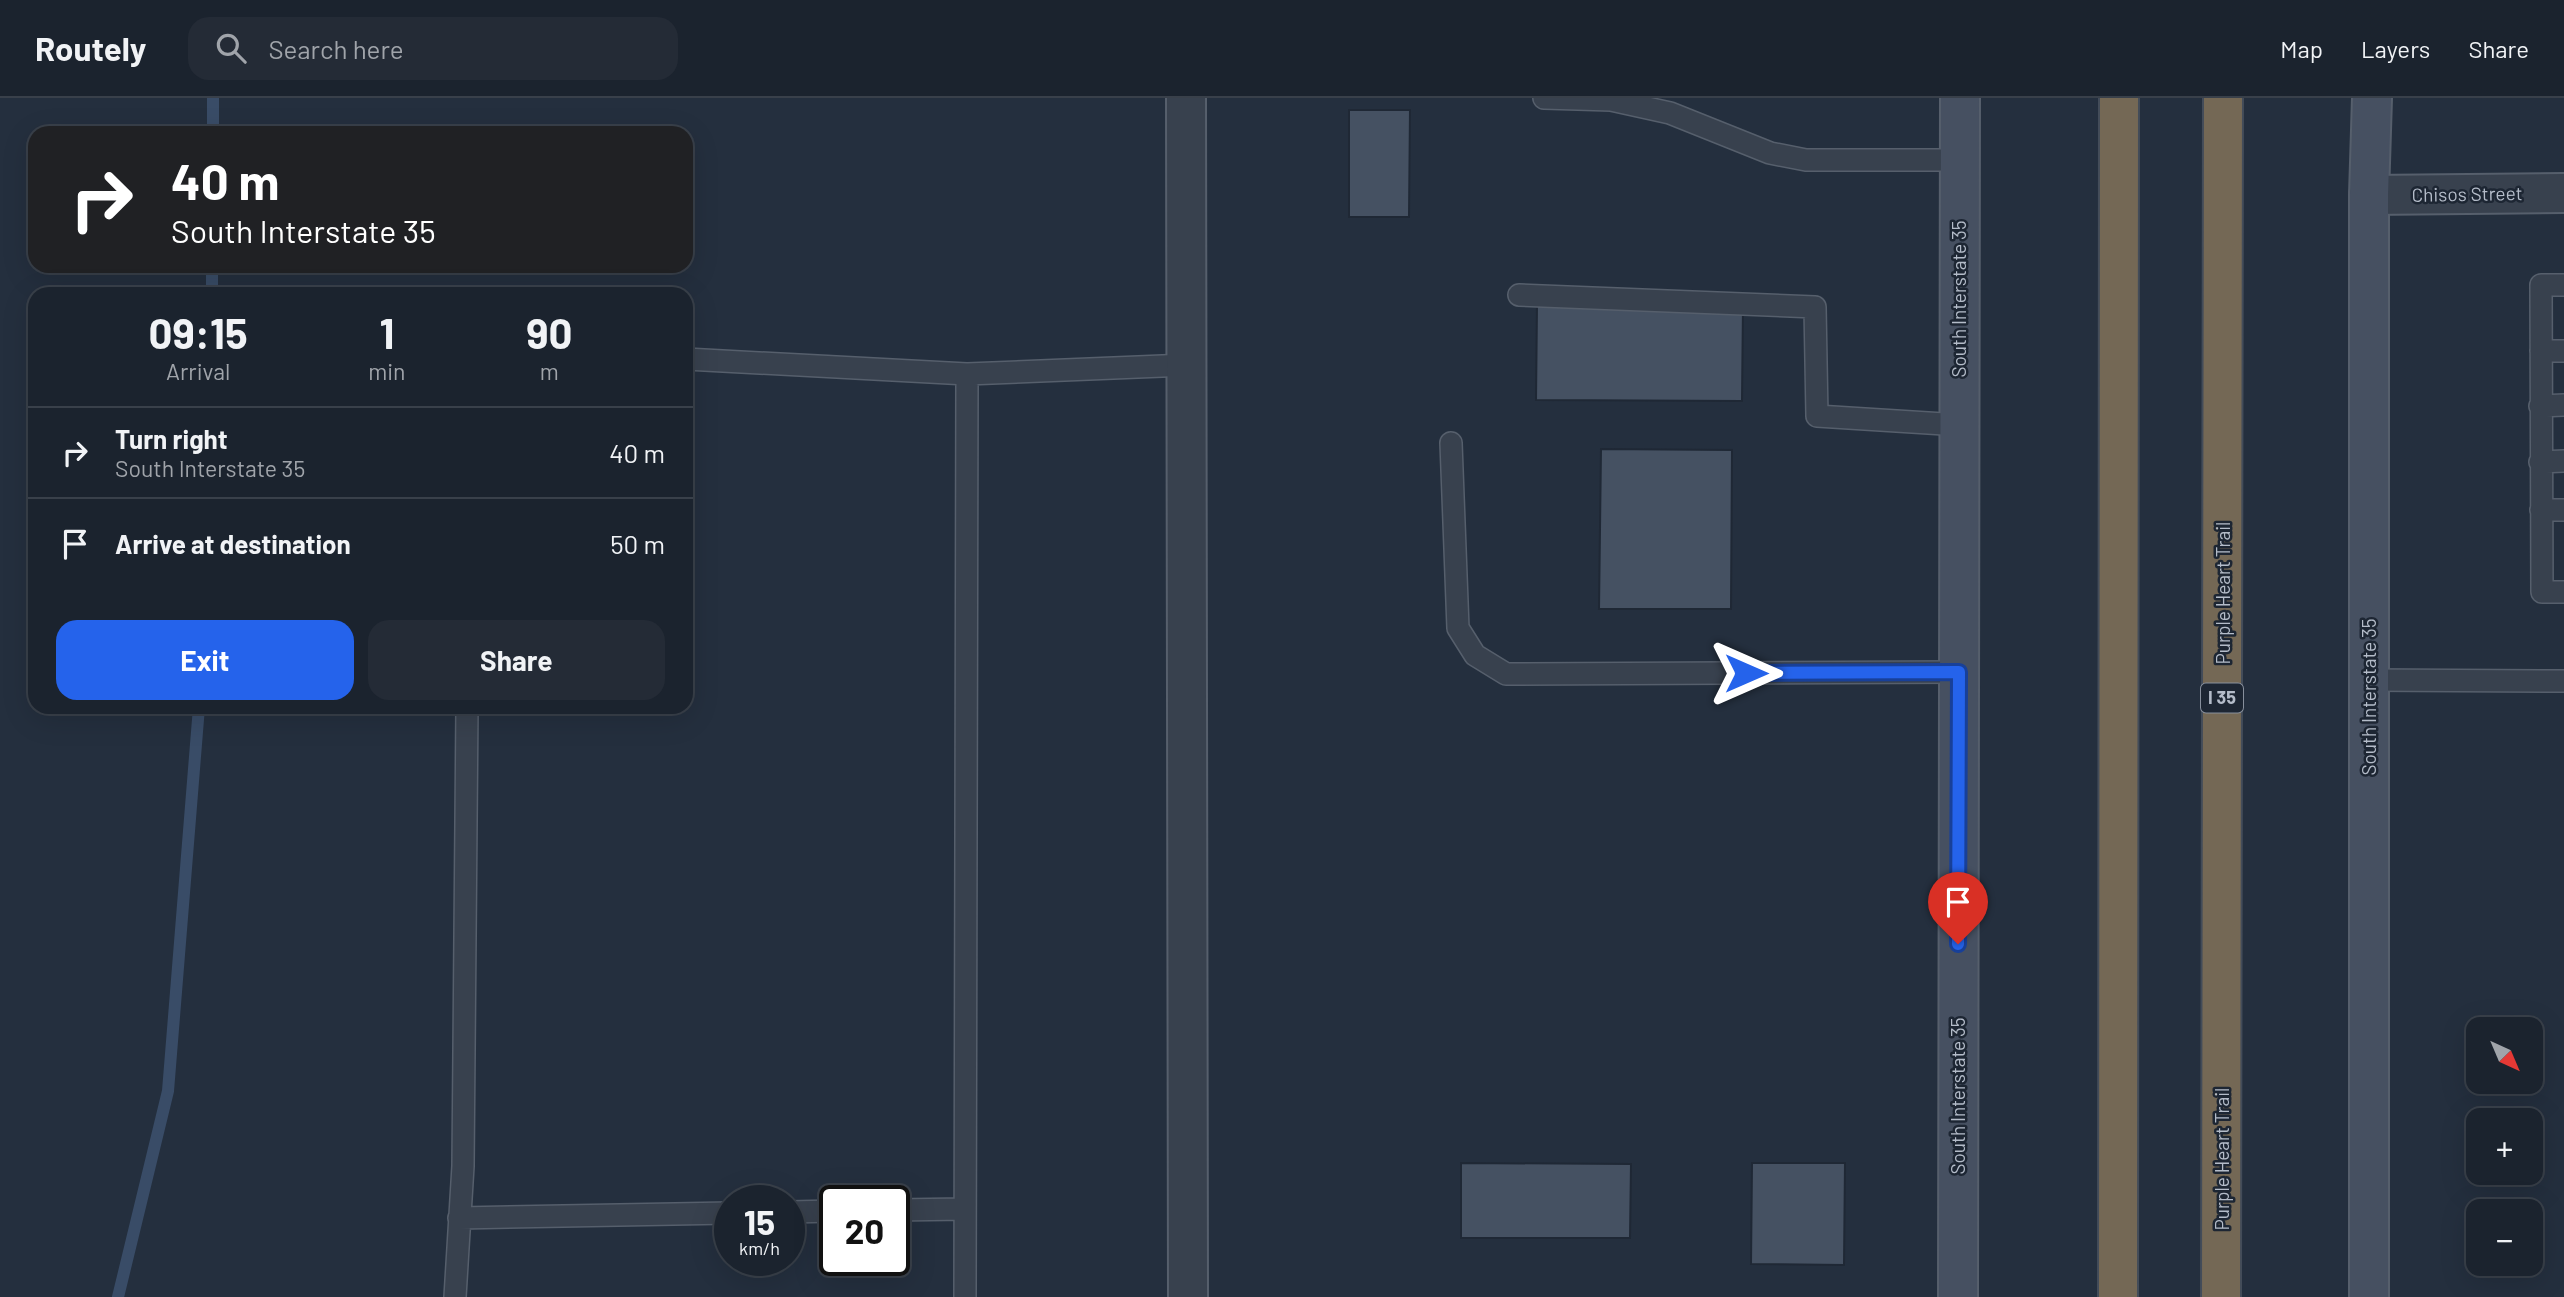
<!DOCTYPE html>
<html lang="en">
<head>
<meta charset="utf-8">
<style>
  :root { --surface:#1b232e; --page:#242b36; --text:#f1f3f6; --muted:#a0a4aa; --line:#39404a; --accent:#2563eb }
  body { margin:0; font-family:Barlow,sans-serif; background:var(--page); color:var(--text); height:100vh; display:flex; flex-direction:column; font-size:26px; white-space:nowrap }
  * { box-sizing:border-box; margin:0 }
  p { font-size:23px; color:var(--muted) }
  .icon { flex:none; width:38px; height:38px; fill:none; stroke:currentColor; stroke-width:2; stroke-linecap:round; stroke-linejoin:round }
  .map { position:relative; flex:1; overflow:hidden }
  .details { position:absolute; left:28px; top:189px; width:665px; height:427px; display:flex; flex-direction:column; background:var(--surface); border-radius:21px; box-shadow:0 7px 28px #0002,0 0 0 2px var(--line) }
  .details>* { flex:none }
  .banner { position:absolute; left:28px; top:28px; width:665px; height:147px; border-radius:21px; box-shadow:0 7px 28px #0002,0 0 0 2px var(--line); background:#202124; color:#fff; overflow:hidden }
  .needle { width:46px; rotate:136deg }
  .fabs { position:absolute; left:2466px; top:919px; display:grid; gap:14px }
  .fabs a { display:grid; place-items:center; width:77px; height:77px; border-radius:14px; background:var(--surface); box-shadow:0 7px 28px #0002,0 0 0 2px var(--line); font-size:35px }
  .speed { position:absolute; left:714px; top:1087px; display:flex; gap:14px; font-size:35px; font-weight:700; text-align:center }
  .speed>* { display:grid; place-content:center; width:91px; height:91px; border-radius:50%; background:var(--surface); box-shadow:0 7px 28px #0002,0 0 0 2px var(--line); line-height:1 }
  .speed small { font-size:18px; font-weight:400 }
  .speed .limit { border:4px solid #111; border-radius:10px; background:#fff; color:#111 }
  .pin { position:absolute; display:grid; place-items:center; width:60px; height:60px; color:#fff; margin:-72px -30px; border-radius:50% 50% 50% 0; rotate:-45deg; box-shadow:0 0 7px #0007 }
  .pin .icon { rotate:45deg }
  .me { position:absolute; width:77px; margin:-38px; rotate:90deg; stroke-linejoin:round; filter:drop-shadow(0 0 5px #0008) }
  .turn { display:flex; align-items:center; gap:24px; height:147px; padding:0 28px; font-size:32px }
  .turn .icon { width:91px; height:91px; stroke-width:2.5 }
  .turn b { display:block; font-size:49px; line-height:60px }
  .eta { display:flex; justify-content:space-evenly; align-items:center; height:119px; text-align:center }
  .eta b { font-size:42px; font-weight:700; line-height:49px }
  .primary-button { display:flex; gap:14px; margin-top:auto; padding:14px 28px }
  .primary-button a { flex:1; height:80px; border-radius:21px; background:var(--accent); color:#fff; font-size:28px; font-weight:700; line-height:80px; text-align:center }
  .primary-button a+a { background:var(--page); color:var(--text) }
  ul { padding:0; list-style:none }
  li { display:flex; align-items:center; gap:21px; height:91px; padding:0 28px; border-top:2px solid var(--line) }
  li div { flex:1 }
  li b { display:block; font-size:26px }
  li em { font-style:normal }
  header { display:flex; align-items:center; gap:42px; box-sizing:border-box; height:98px; padding:0 35px; background:var(--surface); border-bottom:2px solid var(--line) }
  header strong { font-size:33px }
  nav { display:flex; gap:38px; margin-inline-start:auto; font-size:24px }
  .search { width:490px; height:63px; background:var(--page); display:flex; align-items:center; gap:18px; box-sizing:border-box; padding:0 24px; border-radius:21px; color:var(--muted); font-size:26px }
  .map>svg:first-child { display:block }
</style>
</head>
<body>
<header>
<strong>Routely</strong>
<div class="search"><svg class="icon" aria-label="search" viewBox="0 0 24 24"><circle cx="10" cy="10" r="6"/><path d="M15 15l6 6"/></svg>Search here</div>
<nav><a>Map</a><a>Layers</a><a>Share</a></nav>
</header>
<div class="map">
<svg width="2564" height="1199" viewBox="0 0 2564 1199">
  <rect width="100%" height="100%" fill="#242f3e"/>
  <g fill="none" stroke-linecap="round" stroke-linejoin="round">
    <!-- stream -->
    <path stroke="#394c67" stroke-width="12" d="M213,35V0
      M212,196V168
      M118,1199L168,993L199,609"/>
  </g>
  <!-- building -->
  <path fill="#455162" stroke="#1f2835" stroke-width="2" d="M1349,12H1410L1409,119H1349Z
    M1537,206L1743,207L1742,303L1536,302Z
    M1601,351L1732,352L1731,511H1599Z
    M1461,1065L1631,1066L1630,1140H1461Z
    M1752,1065H1845L1844,1167L1751,1166Z"/>
  <g fill="none" stroke-linecap="round" stroke-linejoin="round">
    <defs>
      <path id="service" d="M1544,0L1611,2L1670,15L1770,55L1806,62H1959
        M2564,187H2541L2542,494H2564
        M1519,197L1815,209L1817,318L1960,327
        M2541,253H2564
        M686,261L967,276
        M2540,308L2564,307
        M1451,345L1458,530L1475,557L1506,576L1959,574
        M2540,364L2564,363
        M2541,412H2564
        M2369,582L2564,583
        M894,1112L965,1111
        M789,1114L835,1113
        M459,1120L730,1115
        M455,1199L463,1068L467,609
        M965,1199L967,276L1187,267"/>
      <path id="minor" d="M1186,0L1188,1199
        M2369,97L2564,95"/>
      <path id="secondary" d="M1958,1199L1960,0
        M2369,1199V97L2372,0"/>
      <path id="motorway" d="M2118,1199L2119,0
        M2221,1199L2223,0"/>
    </defs>
    <!-- service casing -->
    <use href="#service" stroke="#565f6c" stroke-width="24"/>
    <!-- minor casing -->
    <use href="#minor" stroke="#565f6c" stroke-width="42"/>
    <!-- secondary casing -->
    <use href="#secondary" stroke="#565f6c" stroke-width="42"/>
    <!-- motorway casing -->
    <use href="#motorway" stroke="#434c59" stroke-width="42"/>
    <!-- service -->
    <use href="#service" stroke="#38414e" stroke-width="21"/>
    <!-- minor -->
    <use href="#minor" stroke="#38414e" stroke-width="38"/>
    <!-- secondary -->
    <use href="#secondary" stroke="#465061" stroke-width="38"/>
    <!-- motorway -->
    <use href="#motorway" stroke="#746855" stroke-width="38"/>
  </g>
  <g fill="none" stroke-linecap="round" stroke-linejoin="round">
    <defs>
      <path id="route" d="M1746,575L1959,574L1958,846"/>
    </defs>
    <!-- route casing -->
    <use href="#route" stroke="#184099" stroke-width="18"/>
    <!-- route -->
    <use href="#route" stroke="#2563eb" stroke-width="12"/>
  </g>
  <g text-anchor="middle" stroke-width="5" stroke-linejoin="round" paint-order="stroke">
    <!-- shield labels -->
    <rect fill="#1d2633" stroke="#878f9c" stroke-width="2" x="2201" y="585.5" width="42" height="29" rx="5"/>
    <g font-size="18" font-weight="bold" fill="#b4bcc9">
      <text x="2222" y="606">I 35</text>
    </g>
    <!-- street labels -->
    <g font-size="19" fill="#b4bcc9" stroke="#1d2633">
      <text transform="translate(2467 96) rotate(-1)" y="7">Chisos Street</text>
      <text transform="translate(1959 201) rotate(-90)" y="7">South Interstate 35</text>
      <text transform="translate(2223 495) rotate(-90)" y="7">Purple Heart Trail</text>
      <text transform="translate(2369 599) rotate(-90)" y="7">South Interstate 35</text>
      <text transform="translate(1958 998) rotate(-90)" y="7">South Interstate 35</text>
      <text transform="translate(2222 1061) rotate(-90)" y="7">Purple Heart Trail</text>
    </g>
  </g>
</svg>
<div class="fabs">
<a><svg class="needle" viewBox="-14 -14 28 28"><path d="M0-13l5 13h-10z" fill="#e53935"/><path d="M0 13l5-13h-10z" fill="#a0a4aa"/></svg></a>
<a>+</a>
<a>−</a>
</div>
<div class="speed"><div>15<small>km/h</small></div><div class="limit">20</div></div>
<div class="pin" style="left:1958px;top:846px;background:#d93025"><svg class="icon" aria-label="arrive" viewBox="0 0 24 24"><path d="M6 21V4h12l-3 4 3 4H6"/></svg></div>
<svg class="me" style="left:1746px;top:575px" viewBox="-20 -20 40 40"><path d="M0-17L14 15 0 8-14 15z" fill="#2563eb" stroke="#fff" stroke-width="4"/></svg>
<div class="banner">
<div class="turn"><svg class="icon" aria-label="right" viewBox="0 0 24 24"><path d="M7 20v-9h11M14 6l5 5-5 5"/></svg><div><b>40 m</b>South Interstate 35</div></div>
</div>
<section class="details">
<div class="eta">
<div><b>09:15</b><p>Arrival</p></div>
<div><b>1</b><p>min</p></div>
<div><b>90</b><p>m</p></div>
</div>
<ul>
<li><svg class="icon" aria-label="right" viewBox="0 0 24 24"><path d="M7 20v-9h11M14 6l5 5-5 5"/></svg><div><b>Turn right</b><p>South Interstate 35</p></div><em>40 m</em></li>
<li><svg class="icon" aria-label="arrive" viewBox="0 0 24 24"><path d="M6 21V4h12l-3 4 3 4H6"/></svg><div><b>Arrive at destination</b></div><em>50 m</em></li>
</ul>
<div class="primary-button"><a>Exit</a><a>Share</a></div>
</section>
</div>
</body>
</html>
